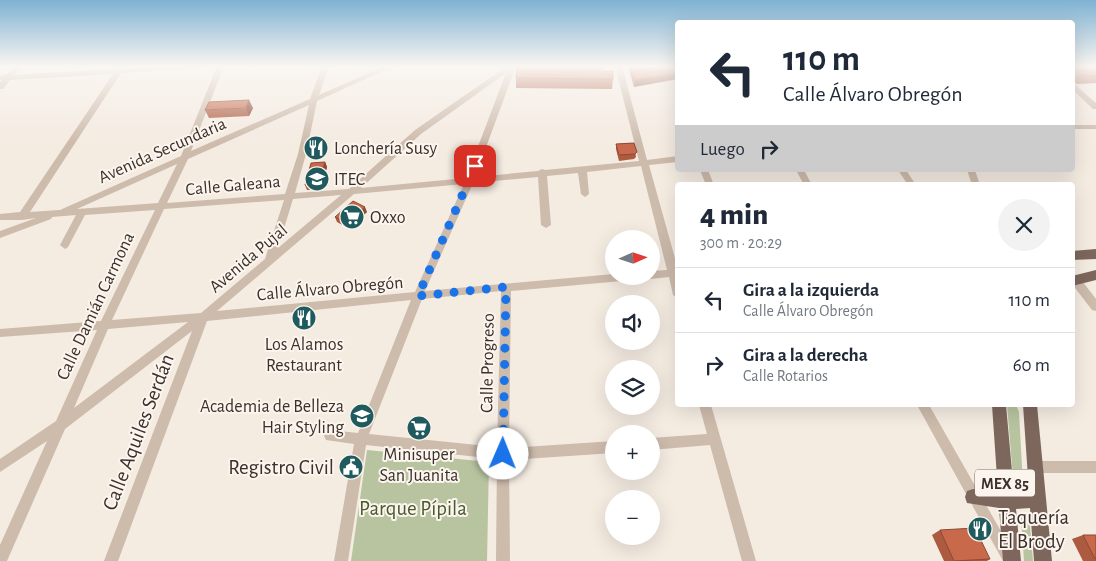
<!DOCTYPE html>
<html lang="es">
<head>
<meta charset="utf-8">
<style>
  :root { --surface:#fff; --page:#f2f2f3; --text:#1f2937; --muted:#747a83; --line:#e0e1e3 }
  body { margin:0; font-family:"Alegreya Sans",sans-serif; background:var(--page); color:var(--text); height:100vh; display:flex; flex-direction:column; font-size:19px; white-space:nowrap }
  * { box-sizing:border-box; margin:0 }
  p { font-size:16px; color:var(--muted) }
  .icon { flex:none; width:28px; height:28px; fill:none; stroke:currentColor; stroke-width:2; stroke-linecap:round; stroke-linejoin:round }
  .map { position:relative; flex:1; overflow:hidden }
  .panel { position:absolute; left:675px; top:182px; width:400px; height:225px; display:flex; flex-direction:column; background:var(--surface); border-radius:5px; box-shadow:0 5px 20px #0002 }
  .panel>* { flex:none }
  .top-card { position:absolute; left:675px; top:20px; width:400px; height:152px; border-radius:5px; box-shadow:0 5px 20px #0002; background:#fff; color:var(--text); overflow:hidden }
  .needle { width:32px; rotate:87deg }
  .tools { position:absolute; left:605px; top:230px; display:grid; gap:10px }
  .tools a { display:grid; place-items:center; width:55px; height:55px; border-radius:50%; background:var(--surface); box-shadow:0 5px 20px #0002; font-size:25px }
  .pin { position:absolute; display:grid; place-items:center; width:42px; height:42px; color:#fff; margin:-21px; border-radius:10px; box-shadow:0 2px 8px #0006 }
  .me { position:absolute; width:55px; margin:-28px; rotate:1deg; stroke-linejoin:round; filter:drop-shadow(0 0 4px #0008) }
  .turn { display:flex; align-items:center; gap:18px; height:105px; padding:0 25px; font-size:22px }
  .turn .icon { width:65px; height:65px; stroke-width:2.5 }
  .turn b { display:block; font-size:35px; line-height:42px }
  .then { display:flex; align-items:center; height:48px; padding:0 25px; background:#0003; gap:10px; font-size:19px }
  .round { display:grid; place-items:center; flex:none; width:52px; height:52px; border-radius:26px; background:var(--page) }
  .head { display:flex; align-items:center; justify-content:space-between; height:85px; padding:0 25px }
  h1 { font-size:30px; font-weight:800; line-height:38px }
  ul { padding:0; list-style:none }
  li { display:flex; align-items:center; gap:15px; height:65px; padding:0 25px; border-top:1px solid var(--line) }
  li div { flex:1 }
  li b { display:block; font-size:19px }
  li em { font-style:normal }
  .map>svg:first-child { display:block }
</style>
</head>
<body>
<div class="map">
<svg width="1096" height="561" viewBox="0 0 1096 561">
  <rect width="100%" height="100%" fill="#f4ebe1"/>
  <!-- green -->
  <path fill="#b8c4a0" d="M1007,405H1016L1019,412L1023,485L1019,489H1014Z
    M367,450L489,462L487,561H351Z
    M1029,515L1033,561H1024L1021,517Z"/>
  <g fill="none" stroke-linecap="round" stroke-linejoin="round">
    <!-- minor -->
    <path fill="#cdbbac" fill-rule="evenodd" d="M14,66H22L14,75L116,69L119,66H125L124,69L175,66H209L205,68L121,73L30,212L60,210L181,156L217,66H224L191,151L310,99L322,66H329L319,95L385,66H394L317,101L306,154L295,193L349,189L415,130L507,66H516L475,177L538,171L542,169L545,170L639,161L615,66H622L647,160L678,156V162L649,165L678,269V299L673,295L669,277L651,279L647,276H651V271L667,270L641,166L587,172L589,194L585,197L581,194L578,173L547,176L551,225L546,228L541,225L538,177L473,183L425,291L614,274V276H638L633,280L511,291L509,448L614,441V453L509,460L510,561H496L497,459L366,445L348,561H334L354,444L326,440L324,436L326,432L330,430L358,433L411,300L207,321L118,561H104L192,331L65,429L7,561H0V545L47,441L0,472V459L56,421L97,330L0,337V329L101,321L155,210L85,215L68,247L65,249L60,245L76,215L52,217L51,219L0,238V231L36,218L22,220H0V214L20,212L113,74L10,80L3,89H0V82L2,80H0V76L6,75ZM506,73L466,178L361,188L421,134ZM309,105L298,154L285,194L167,203L188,159ZM177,164L158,203L77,209ZM464,184L415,292L217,311L354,194ZM341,195L278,248L293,199ZM284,200L265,259L201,313L112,320L164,209ZM501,291L497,447L369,434L422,299ZM188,322L74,408L108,329Z
      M1072,82L1096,103V109H1093L1072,89Z
      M1072,125H1096V129H1072Z
      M700,170H708L714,185H706Z
      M796,170H804L812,185H804Z
      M898,170H906L916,185H908Z
      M967,170H975L980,185H972Z
      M1075,276L1079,277L1096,299V311L1092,310L1072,284V277Z
      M699,405H711L756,561H742L710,445L651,450V438L707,434Z
      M917,405H929L1018,561H1003Z
      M1036,461H1096V473H1036L1032,471L1030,467L1032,463Z"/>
    <!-- major -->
    <path fill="#7d675c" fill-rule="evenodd" d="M1096,249V259L1072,260V251Z
      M1096,270V280L1072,286V276Z
      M992,405H1006L1014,493L1029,492L1023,405H1037L1052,561H1034L1030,508L1016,509L1021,561H1003L999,508L967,503L965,497L967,491L973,489L998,492Z"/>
  </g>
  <!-- wall -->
  <path fill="#ac5a40" d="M628,66H641L642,69L634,87Z
    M1072,66H1096V83L1077,84L1072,80Z
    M602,71L613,79L612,89L516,88V78Z
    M253,108L249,116L209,118L205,110Z
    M634,143L636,157L634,159L619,161L616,149V144Z
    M325,162L327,167L321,189L307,190L305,185Z
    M1024,170H1057V171H1025Z
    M367,212L348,228L337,222L335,217Z
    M940,530L990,559L987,561H944L932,535Z
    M1083,535H1096V561H1083L1072,539Z"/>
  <!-- shaded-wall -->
  <path fill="#8c4a34" d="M678,73V79L634,87L635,80Z
    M249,100L253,108L249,116L246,108Z
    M325,162L327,167L321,189L319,184Z
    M365,207L367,212L348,228L346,223Z"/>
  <!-- building -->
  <path fill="#c8694b" stroke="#8c4a34" d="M517,66H602V71H613V79L516,78Z
    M631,66H641L642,69L662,66H678V73L635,80Z
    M1072,66H1096V76H1083L1072,68Z
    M249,100L246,108L205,110L209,102Z
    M634,143L637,152L635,154L619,155L616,144Z
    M325,162L319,184L305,185L311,163Z
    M353,201L365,207L346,223L335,217Z
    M975,528L990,559L954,561L940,530Z
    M1083,535H1096V559H1095Z"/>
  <!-- sky -->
  <linearGradient id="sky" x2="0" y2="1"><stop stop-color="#7eb2d2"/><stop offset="0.46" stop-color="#faf6f2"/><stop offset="1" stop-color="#faf6f2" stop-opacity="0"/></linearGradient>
  <rect width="1096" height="144" fill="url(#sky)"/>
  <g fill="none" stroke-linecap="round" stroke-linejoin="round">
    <!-- route -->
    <path stroke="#1a73e8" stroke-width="9" stroke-dasharray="0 16.2" d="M475,166L418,296L506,287L503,454"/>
  </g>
  <!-- icons -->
  <defs>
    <symbol id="restaurant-disc" viewBox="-11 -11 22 22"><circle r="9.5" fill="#1f5a5e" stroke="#fbf5ee"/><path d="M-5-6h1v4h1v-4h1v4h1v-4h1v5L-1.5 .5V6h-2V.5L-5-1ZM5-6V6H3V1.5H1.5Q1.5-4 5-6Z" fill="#fff"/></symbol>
    <symbol id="university-disc" viewBox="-11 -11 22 22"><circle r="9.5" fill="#1f5a5e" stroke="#fbf5ee"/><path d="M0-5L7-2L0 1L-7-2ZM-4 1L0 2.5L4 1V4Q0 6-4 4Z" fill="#fff"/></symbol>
    <symbol id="supermarket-disc" viewBox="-11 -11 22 22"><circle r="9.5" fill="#1f5a5e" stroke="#fbf5ee"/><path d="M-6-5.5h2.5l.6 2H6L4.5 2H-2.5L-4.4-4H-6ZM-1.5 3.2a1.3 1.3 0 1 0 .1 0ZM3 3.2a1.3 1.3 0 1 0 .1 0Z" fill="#fff"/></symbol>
    <symbol id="civic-disc" viewBox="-11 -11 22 22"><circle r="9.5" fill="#1f5a5e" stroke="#fbf5ee"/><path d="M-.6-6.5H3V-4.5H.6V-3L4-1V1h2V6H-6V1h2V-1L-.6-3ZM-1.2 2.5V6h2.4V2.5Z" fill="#fff"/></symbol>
  </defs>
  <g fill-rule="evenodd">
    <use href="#restaurant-disc" x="302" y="134" width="28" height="28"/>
    <use href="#university-disc" x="303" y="165" width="28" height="28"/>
    <use href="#supermarket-disc" x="338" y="203" width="28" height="28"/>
    <use href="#restaurant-disc" x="290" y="304" width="28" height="28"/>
    <use href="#university-disc" x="348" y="402" width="28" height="28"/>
    <use href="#supermarket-disc" x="405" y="414" width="28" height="28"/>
    <use href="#civic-disc" x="337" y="453" width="28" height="28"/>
    <use href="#restaurant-disc" x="966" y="515" width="28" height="28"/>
  </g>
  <g text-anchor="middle" stroke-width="4" stroke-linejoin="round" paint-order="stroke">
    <!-- shield labels -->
    <rect fill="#fbf5ee" stroke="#756b66" stroke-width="1" x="975" y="469.5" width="60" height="27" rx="4"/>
    <g font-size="16" font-weight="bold" fill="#3b302b">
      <text x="1005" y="489">MEX 85</text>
    </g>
    <!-- poi labels -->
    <g font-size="18" fill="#3b302b" stroke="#fbf5ee" text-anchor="start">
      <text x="334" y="154">Lonchería Susy</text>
      <text x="334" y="185">ITEC</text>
      <text x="370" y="223">Oxxo</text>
      <text x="304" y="350" text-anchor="middle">Los Alamos<tspan x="304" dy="21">Restaurant</tspan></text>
      <text x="344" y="412" text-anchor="end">Academia de Belleza<tspan x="344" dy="21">Hair Styling</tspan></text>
      <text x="419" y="460" text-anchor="middle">Minisuper<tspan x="419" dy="21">San Juanita</tspan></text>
    </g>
    <!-- street labels -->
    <g font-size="18" fill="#3b302b" stroke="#fbf5ee">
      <text transform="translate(162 150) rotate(-24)" y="6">Avenida Secundaria</text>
      <text transform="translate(233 185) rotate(-5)" y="6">Calle Galeana</text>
      <text transform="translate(248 258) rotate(-40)" y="6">Avenida Pujal</text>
      <text transform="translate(330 288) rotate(-5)" y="6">Calle Álvaro Obregón</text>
      <text transform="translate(95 306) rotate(-65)" y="6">Calle Damián Carmona</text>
      <text transform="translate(487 363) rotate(-89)" y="6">Calle Progreso</text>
    </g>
    <!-- near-street labels -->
    <g font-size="21" fill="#3b302b" stroke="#fbf5ee">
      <text transform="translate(138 432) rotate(-69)" y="7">Calle Aquiles Serdán</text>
    </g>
    <!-- near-poi labels -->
    <g font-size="21" fill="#3b302b" stroke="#fbf5ee" text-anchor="end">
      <text x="334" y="474">Registro Civil</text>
      <text x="998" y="524" text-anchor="start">Taquería<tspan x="998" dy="24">El Brody</tspan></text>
    </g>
    <!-- near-park labels -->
    <g font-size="21" fill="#4a5a2e" stroke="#fbf5ee">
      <text x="413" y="515">Parque Pípila</text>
    </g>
  </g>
</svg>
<div class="tools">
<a><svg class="needle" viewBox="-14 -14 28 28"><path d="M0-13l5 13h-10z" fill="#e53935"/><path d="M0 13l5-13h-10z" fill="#747a83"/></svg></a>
<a><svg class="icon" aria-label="sound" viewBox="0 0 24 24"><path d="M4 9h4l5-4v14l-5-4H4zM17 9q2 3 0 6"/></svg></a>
<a><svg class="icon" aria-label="layers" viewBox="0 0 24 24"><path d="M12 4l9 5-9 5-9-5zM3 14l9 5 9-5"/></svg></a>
<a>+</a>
<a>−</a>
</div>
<div class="pin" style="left:475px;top:166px;background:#d93025"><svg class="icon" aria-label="arrive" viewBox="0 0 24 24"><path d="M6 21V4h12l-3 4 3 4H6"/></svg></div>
<svg class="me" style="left:503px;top:454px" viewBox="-20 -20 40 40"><circle r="19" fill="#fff"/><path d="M0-13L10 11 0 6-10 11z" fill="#1a73e8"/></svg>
<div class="top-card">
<div class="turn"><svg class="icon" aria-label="left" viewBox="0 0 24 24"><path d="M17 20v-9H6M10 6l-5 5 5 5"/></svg><div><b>110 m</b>Calle Álvaro Obregón</div></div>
<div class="then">Luego<svg class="icon" aria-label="right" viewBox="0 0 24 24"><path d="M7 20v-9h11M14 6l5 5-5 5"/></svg></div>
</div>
<section class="panel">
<div class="head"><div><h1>4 min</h1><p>300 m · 20:29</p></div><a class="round"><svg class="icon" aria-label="close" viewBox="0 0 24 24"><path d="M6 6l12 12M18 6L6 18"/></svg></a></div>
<ul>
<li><svg class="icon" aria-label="left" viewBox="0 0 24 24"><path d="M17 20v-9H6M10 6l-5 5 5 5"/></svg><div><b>Gira a la izquierda</b><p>Calle Álvaro Obregón</p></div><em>110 m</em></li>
<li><svg class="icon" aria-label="right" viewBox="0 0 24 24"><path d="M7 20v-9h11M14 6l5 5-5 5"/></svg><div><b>Gira a la derecha</b><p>Calle Rotarios</p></div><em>60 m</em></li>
</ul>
</section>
</div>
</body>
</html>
